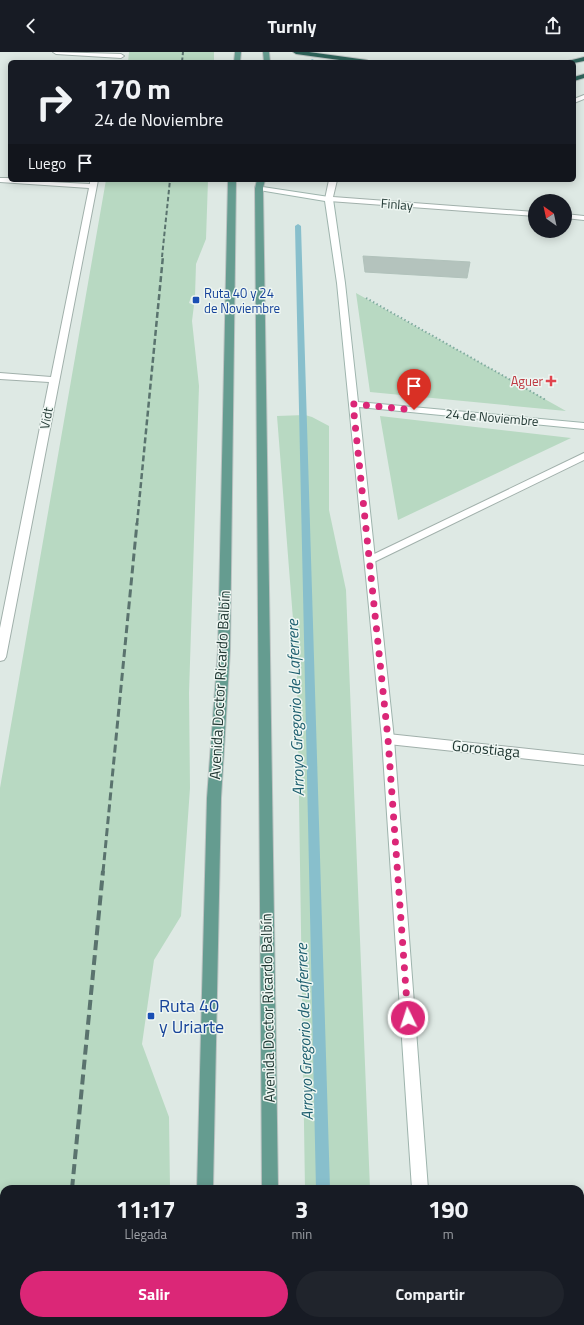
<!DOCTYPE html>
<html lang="es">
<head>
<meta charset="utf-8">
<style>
  :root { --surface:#171b24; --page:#20242c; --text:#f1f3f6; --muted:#9ea1a6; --accent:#db2777 }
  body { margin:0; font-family:"Titillium Web",sans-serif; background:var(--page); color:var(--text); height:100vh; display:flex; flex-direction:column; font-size:15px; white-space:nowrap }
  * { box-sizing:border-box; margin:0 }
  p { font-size:13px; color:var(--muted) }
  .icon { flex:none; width:22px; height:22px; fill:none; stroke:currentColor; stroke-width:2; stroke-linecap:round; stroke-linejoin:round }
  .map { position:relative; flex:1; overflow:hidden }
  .sheet { position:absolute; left:0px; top:1133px; width:584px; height:140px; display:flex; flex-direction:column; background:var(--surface); border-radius:12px 12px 0 0; box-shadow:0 2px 10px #0003 }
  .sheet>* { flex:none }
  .hud { position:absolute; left:8px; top:8px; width:568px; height:122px; border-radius:6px; box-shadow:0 2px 10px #0003; background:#171b24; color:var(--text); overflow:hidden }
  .needle { width:26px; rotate:327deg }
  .controls { position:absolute; left:528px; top:142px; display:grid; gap:8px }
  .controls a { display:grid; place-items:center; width:44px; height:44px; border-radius:50%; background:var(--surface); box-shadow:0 2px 10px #0003; font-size:20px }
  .pin { position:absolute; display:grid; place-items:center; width:34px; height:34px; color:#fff; margin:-41px -17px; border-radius:50% 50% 50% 0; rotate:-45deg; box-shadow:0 0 4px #0007 }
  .pin .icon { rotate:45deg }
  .me { position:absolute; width:44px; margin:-22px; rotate:356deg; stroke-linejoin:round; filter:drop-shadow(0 0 3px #0008) }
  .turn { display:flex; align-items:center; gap:14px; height:84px; padding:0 20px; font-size:18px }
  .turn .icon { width:52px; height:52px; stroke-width:2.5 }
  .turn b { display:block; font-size:28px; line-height:34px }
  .then { display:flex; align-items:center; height:38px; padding:0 20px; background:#0003; gap:8px; font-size:15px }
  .eta { display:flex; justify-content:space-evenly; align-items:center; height:68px; text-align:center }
  .eta b { font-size:24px; font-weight:700; line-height:28px }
  .action { display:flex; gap:8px; margin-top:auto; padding:8px 20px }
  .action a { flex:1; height:46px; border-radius:24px; background:var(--accent); color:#fff; font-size:16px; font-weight:700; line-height:46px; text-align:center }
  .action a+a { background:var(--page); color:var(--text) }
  header { display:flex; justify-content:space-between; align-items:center; height:52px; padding:0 20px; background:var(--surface); font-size:18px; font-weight:700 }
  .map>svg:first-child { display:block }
</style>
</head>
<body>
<header><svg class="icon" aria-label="back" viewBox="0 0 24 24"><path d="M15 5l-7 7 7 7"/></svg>Turnly<svg class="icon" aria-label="share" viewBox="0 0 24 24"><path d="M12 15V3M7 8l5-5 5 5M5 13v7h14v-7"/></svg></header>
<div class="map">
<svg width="584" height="1273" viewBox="0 0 584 1273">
  <rect width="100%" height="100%" fill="#dee9e4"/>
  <!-- green -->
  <path fill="#b8d9c2" d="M129,0H214V10H128Z
    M106,128H208L206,187L196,212L195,244L191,245L189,251L194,253L192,269L199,334L189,641L190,736L181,864L154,908L142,992L169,1065L170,1137H4V1269H171V1273H0V736Z
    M356,241L566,359L370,340Z
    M305,363L312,365L329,374V458L346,538L370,1137H305L297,618L277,364Z
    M380,364L571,386L398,468Z"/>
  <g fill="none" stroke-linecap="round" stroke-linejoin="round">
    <!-- stream -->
    <path fill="#88bfcc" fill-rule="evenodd" d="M312,7L314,8L315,10H309Z
      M298,172L301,174L330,1137H316L295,174Z"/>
  </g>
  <!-- building -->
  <path fill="#b4c3bd" stroke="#b1c2bb" d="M363,204L470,210L467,226L365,220Z"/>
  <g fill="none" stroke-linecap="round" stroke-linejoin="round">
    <defs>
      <path id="street" d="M53,0L121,2L124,4L121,6L56,2Z
        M584,43V47L574,51V47Z
        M0,126H10V128L90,132V128H98L6,605L4,608L0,609V576L49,330L0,327V321L51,325L89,136L0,130Z
        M329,128H337L333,145L535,160V164L329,149L325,147Z
        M565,162L584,164V168L565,166Z
        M584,401V408L374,510H366L365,508L366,506Z
        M388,682L584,703V713L388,692L384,690L382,687L384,684Z"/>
      <path id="secondary" d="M256,134L329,145L333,147L345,231L358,350L584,371V377L359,355L394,687L428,1137H412L382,687L337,231L325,149L259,138L255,136Z
        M407,1269H426L424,1273H405Z"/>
      <path id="primary" d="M235,0H241L240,10H234Z
        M263,0H269L270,10H264Z
        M228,128H236L230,598L221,746L213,1137H197L207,746L218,598Z
        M257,128H265L263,136L278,1137H262L255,136Z
        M192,1269H210V1273H192Z
        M263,1269H281V1273H263Z"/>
      <path id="highway" d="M293,0H309L367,8L370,10H354L296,2Z
        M584,5V9L574,11L564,10Z
        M584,22V26L574,29V25Z"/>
    </defs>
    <!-- street casing -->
    <use href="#street" stroke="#a1b0ab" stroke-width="2"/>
    <!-- secondary casing -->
    <use href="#secondary" stroke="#9eb4ad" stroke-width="2"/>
    <!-- primary casing -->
    <use href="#primary" stroke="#bcc3c2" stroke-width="2"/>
    <!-- highway casing -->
    <use href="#highway" stroke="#bcc3c2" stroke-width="2"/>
    <!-- path -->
    <path stroke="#80ab9f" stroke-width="2" stroke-dasharray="1.5 2.5" stroke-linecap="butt" d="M366,246L546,348"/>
    <!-- street -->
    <use href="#street" fill="#fff" fill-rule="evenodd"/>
    <!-- secondary -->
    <use href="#secondary" fill="#fff" fill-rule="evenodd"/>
    <!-- primary -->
    <use href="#primary" fill="#659c90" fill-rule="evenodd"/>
    <!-- highway -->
    <use href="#highway" fill="#2e6259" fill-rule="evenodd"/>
    <!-- rail-far3 -->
    <path stroke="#5a736e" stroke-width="2" stroke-dasharray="4.5 2.5" stroke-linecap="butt" d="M182,10L183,0
      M162,205L170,128"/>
    <!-- rail-far2 -->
    <path stroke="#5a736e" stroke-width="2.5" stroke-dasharray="6 3" stroke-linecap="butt" d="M137,472L163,204"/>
    <!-- rail-far1 -->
    <path stroke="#5a736e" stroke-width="3" stroke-dasharray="8 4" stroke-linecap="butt" d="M103,820L137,471"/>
    <!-- rail -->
    <path stroke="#5a736e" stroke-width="4" stroke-dasharray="10 5" stroke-linecap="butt" d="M72,1137L103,819
      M59,1273L60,1269"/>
  </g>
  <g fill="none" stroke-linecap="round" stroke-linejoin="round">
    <!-- route -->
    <path stroke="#db2777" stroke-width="7" stroke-dasharray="0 12.6" d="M408,966L388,687L353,352L414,358"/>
  </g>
  <!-- markers -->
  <g fill="#1a4fb4" stroke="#eef6f2" stroke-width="1.5">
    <rect x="192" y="244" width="8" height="8" rx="2"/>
    <rect x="147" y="960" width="8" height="8" rx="2"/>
  </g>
  <path fill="#e0444e" stroke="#eef6f2" stroke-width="1.5" d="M549 323h4v4h4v4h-4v4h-4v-4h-4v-4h4z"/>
  <g text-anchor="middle" stroke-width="3" stroke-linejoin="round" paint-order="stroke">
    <!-- far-street labels -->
    <g font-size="13" fill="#203732" stroke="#eef6f2">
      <text transform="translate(397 152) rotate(4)" y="5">Finlay</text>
      <text transform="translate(492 365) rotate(5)" y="5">24 de Noviembre</text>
      <text transform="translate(46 366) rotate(-79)" y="5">Vidt</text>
    </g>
    <!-- far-transit labels -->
    <g font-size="13" fill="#164399" stroke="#eef6f2" text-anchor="start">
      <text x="204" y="246">Ruta 40 y 24<tspan x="204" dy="15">de Noviembre</tspan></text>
    </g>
    <!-- far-health labels -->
    <g font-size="13" fill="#be3a42" stroke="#eef6f2" text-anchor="end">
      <text x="543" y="334">Aguer</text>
    </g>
    <!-- street labels -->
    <g font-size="15" fill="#203732" stroke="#eef6f2">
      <text transform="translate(220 633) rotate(-87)" y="5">Avenida Doctor Ricardo Balbín</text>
      <text transform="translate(486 697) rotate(6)" y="5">Gorostiaga</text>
      <text transform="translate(268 956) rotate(-91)" y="5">Avenida Doctor Ricardo Balbín</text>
    </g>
    <!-- water labels -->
    <g font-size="16" font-style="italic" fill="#1e5f6f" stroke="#eef6f2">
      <text transform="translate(295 656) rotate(-92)" y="6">Arroyo Gregorio de Laferrere</text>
      <text transform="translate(304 980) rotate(-92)" y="6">Arroyo Gregorio de Laferrere</text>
    </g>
    <!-- near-transit labels -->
    <g font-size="18" fill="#164399" stroke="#eef6f2" text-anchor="start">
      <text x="159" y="960">Ruta 40<tspan x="159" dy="21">y Uriarte</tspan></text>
    </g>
  </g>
</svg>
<div class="controls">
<a><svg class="needle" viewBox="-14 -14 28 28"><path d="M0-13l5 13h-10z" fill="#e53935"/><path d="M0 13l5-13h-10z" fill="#9ea1a6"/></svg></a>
</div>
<div class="pin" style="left:414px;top:358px;background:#d93025"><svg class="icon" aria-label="arrive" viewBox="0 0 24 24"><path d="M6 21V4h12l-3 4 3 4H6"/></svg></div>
<svg class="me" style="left:408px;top:966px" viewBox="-20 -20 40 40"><circle r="17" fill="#db2777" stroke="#fff" stroke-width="3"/><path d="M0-11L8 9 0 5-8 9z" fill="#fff"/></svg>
<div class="hud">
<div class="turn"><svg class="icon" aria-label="right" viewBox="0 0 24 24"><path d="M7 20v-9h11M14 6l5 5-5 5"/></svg><div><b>170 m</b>24 de Noviembre</div></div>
<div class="then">Luego<svg class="icon" aria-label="arrive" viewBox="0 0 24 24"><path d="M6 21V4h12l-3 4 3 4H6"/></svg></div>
</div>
<section class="sheet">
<div class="eta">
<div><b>11:17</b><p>Llegada</p></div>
<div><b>3</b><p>min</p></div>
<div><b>190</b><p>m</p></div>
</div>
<div class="action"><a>Salir</a><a>Compartir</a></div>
</section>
</div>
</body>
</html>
